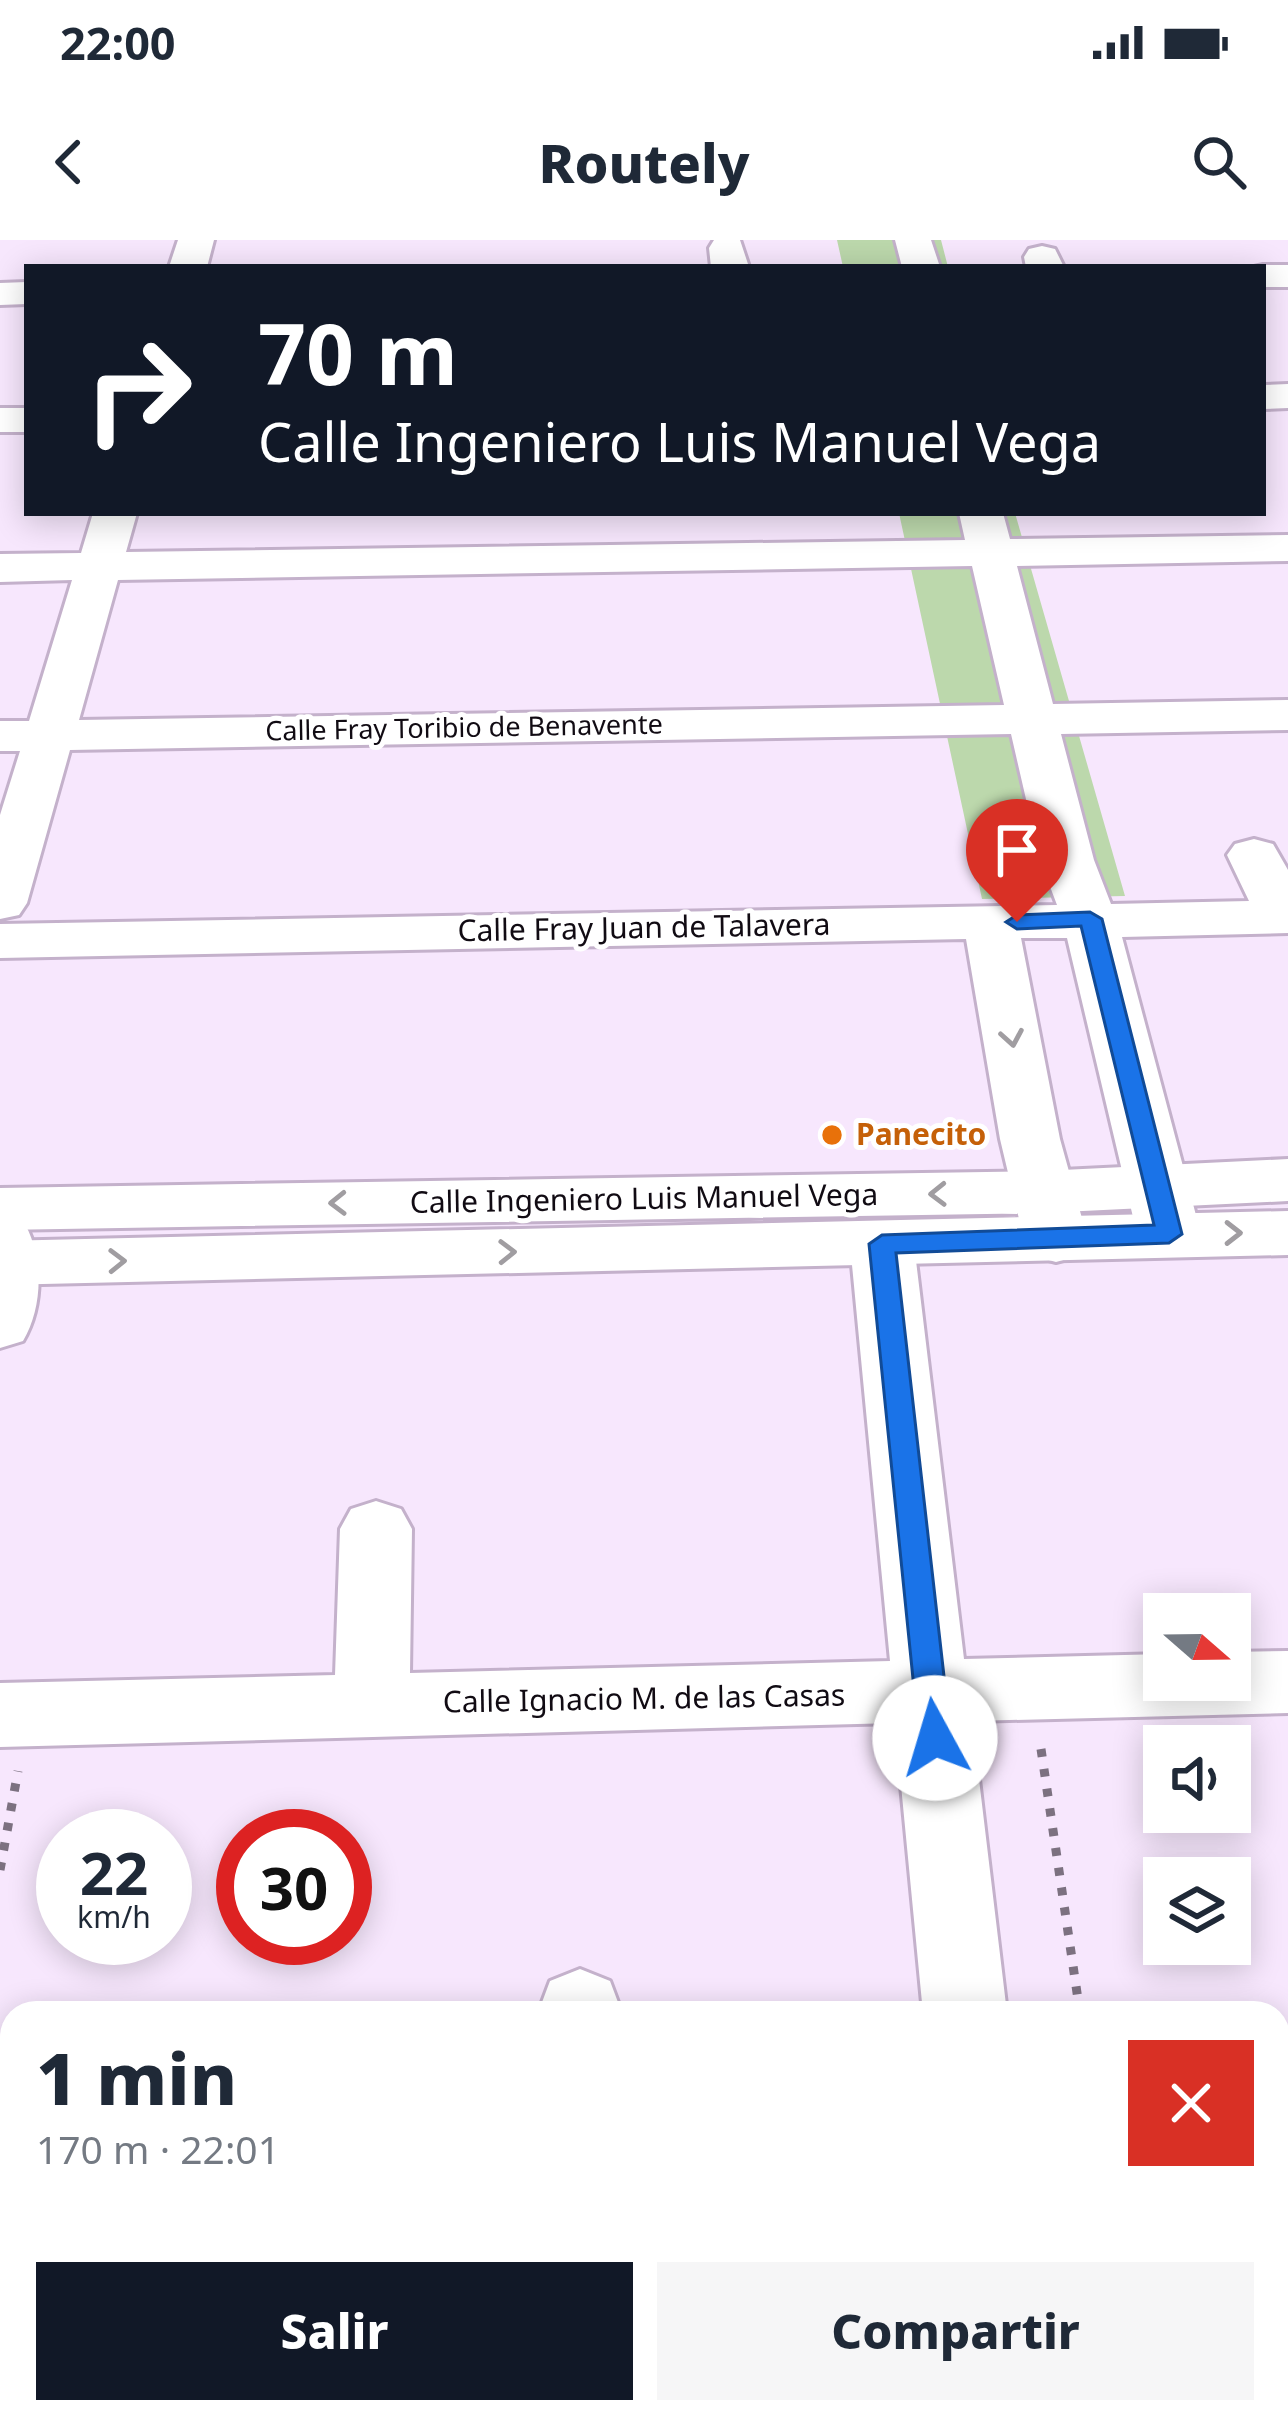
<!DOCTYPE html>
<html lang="es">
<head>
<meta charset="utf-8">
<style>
  :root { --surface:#fff; --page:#f6f6f7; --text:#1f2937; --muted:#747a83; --accent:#111827 }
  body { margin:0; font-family:"Noto Sans",sans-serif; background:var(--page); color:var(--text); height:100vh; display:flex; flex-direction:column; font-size:45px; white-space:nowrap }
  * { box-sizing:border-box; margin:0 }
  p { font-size:39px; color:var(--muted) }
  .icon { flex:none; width:66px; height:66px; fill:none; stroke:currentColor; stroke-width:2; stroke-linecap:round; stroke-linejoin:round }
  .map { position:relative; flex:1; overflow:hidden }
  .drawer { position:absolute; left:0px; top:1761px; width:1290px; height:423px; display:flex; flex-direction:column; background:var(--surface); border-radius:36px 36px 0 0; box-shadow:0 6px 30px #0003 }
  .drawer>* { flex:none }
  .guide { position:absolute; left:24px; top:24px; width:1242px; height:252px; border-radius:0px; box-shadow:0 6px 30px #0003; background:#111827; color:#fff; overflow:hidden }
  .needle { width:78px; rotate:110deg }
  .tools { position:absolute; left:1143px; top:1353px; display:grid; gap:24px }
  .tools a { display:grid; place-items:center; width:108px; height:108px; border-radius:0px; background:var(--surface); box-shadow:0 6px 30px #0003; font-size:60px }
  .speed { position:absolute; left:36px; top:1569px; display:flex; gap:24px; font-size:60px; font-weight:700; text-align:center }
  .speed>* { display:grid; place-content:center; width:156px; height:156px; border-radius:50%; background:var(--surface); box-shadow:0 6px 30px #0003; line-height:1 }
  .speed small { font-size:30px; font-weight:400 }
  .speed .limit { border:18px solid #d22; background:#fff; color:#111 }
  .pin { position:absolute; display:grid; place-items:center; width:102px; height:102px; color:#fff; margin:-123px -51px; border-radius:50% 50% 50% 0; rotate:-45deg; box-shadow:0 0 12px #0007 }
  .pin .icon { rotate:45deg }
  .me { position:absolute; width:132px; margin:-66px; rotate:354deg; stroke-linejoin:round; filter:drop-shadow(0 0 9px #0008) }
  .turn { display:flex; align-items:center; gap:42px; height:252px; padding:0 36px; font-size:54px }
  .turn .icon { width:156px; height:156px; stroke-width:2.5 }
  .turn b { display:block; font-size:84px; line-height:102px }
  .round { display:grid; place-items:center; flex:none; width:126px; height:126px; border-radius:0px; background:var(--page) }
  .headline { display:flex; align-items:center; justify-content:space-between; height:204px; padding:0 36px }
  h1 { font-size:72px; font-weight:800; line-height:90px }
  .primary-button { display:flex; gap:24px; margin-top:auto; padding:24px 36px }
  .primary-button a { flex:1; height:138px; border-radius:0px; background:var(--accent); color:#fff; font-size:48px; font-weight:800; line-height:138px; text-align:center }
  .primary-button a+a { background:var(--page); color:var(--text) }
  .status { display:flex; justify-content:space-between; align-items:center; height:84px; padding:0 60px; background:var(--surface); direction:ltr }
  .status svg { height:33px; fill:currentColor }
  header { display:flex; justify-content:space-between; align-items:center; height:156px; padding:0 36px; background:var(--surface); font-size:54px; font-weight:800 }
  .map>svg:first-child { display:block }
</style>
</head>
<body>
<div class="status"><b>22:00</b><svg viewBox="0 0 49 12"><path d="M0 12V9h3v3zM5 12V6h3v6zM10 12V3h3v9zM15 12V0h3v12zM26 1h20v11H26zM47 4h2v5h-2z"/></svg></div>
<header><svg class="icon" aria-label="back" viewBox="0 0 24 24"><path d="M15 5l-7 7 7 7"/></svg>Routely<svg class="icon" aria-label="search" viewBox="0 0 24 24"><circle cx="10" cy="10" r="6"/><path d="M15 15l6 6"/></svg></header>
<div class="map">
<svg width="1288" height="2182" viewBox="0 0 1288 2182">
  <rect width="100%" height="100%" fill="#f7e7fd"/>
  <!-- green -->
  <path fill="#bcd8ac" d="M837,0H941L948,27H843Z
    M899,273H1015L1125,656L982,659Z
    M12,2039V2172H983L985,2182H0V2040Z"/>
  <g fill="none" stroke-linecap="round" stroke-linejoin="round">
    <defs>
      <path id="minor" d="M178,0H214L207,27H169Z
        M714,0H740L749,27H711L709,8Z
        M895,0H931L940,27H902Z
        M1042,6L1055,9L1064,27H1026L1024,17L1029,9Z
        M1263,25H1288V47H1263V27H1254Z
        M27,42V64L0,65V43Z
        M1288,144V168L1263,169V145Z
        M0,168H27V192H0Z
        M93,273H137L126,312L965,300L959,273H1003L1010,299L1288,295V321L1017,326L1053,464L1288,460V490L1061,494L1094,620L1111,664L1249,661L1227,615L1235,604L1254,599L1273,604L1288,630V693L1122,697L1201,994L1191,1009L1169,1016L1147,1009L1137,994L1067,698H1021L1060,899L1088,1000L1078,1016L1056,1022L1034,1016L1024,1000L1000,899L966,699L0,718V684L1057,665L1040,620L1011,494L70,510L27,663L19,675L0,679V575L20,511H0V481H29L72,340L0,342V314L81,313ZM972,326L1004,465L79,480L118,340Z
        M0,972L22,979C44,1014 44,1065 23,1101L0,1108Z
        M882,982L904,988L914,1004L964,1419L1164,1414V1440H1230V1412L1288,1411V1473L972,1481L1007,1773H923L895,1483L0,1507V1443L335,1435L340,1289L351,1269L376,1261L401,1269L412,1289L410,1433L890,1421L850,1004L860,988Z
        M580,1729L610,1741L622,1773H538L550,1741Z
        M0,1964H12V2054H0Z
        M991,2172H1087L1090,2182H994Z"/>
      <path id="major" d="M1288,919V961L1042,973L0,990V948L1042,931Z
        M1288,971V1015L0,1045V1001Z"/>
    </defs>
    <!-- minor casing -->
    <use href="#minor" stroke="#c4b1cb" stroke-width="6"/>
    <!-- major casing -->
    <use href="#major" stroke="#c4b1cb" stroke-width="6"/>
    <!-- path -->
    <path stroke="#7c7180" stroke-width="9" stroke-dasharray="8 12" stroke-linecap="butt" d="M1041,1509L1080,1773
      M0,1630L18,1531
      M1278,2060H1288
      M562,2172L568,2182
      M1219,2172L1221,2182
      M144,2182L146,2172
      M438,2182L444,2172"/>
    <!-- minor -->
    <use href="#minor" fill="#fff" fill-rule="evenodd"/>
    <!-- major -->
    <use href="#major" fill="#fff" fill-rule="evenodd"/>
  </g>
  <!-- one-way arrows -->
  <defs><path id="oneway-chevron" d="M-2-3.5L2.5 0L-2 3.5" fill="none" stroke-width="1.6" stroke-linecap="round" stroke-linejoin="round" transform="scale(3)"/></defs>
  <g stroke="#a09da1">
    <use href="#oneway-chevron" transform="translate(1012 798) rotate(80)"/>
    <use href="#oneway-chevron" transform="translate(938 954) rotate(179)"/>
    <use href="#oneway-chevron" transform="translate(338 963) rotate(179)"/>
    <use href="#oneway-chevron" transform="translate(1233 993)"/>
    <use href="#oneway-chevron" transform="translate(507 1012) rotate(-1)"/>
    <use href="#oneway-chevron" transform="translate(117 1021) rotate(-1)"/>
  </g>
  <!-- route -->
  <path fill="#1a73e8" stroke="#114b97" stroke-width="3" d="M1090,672L1102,679L1182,994L1169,1003L896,1013L951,1498L946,1508L935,1512L924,1508L919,1498L869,1004L882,995L1154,985L1081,686L1017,689L1006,682L1017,675Z"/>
  <!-- markers -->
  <circle fill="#e8710a" stroke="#fff" stroke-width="4.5" cx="832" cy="895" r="12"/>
  <g text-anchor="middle" stroke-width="10" stroke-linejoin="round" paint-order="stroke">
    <!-- far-street labels -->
    <g font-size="27" fill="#110b13" stroke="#fff">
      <text transform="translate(464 488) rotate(-1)" y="9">Calle Fray Toribio de Benavente</text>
    </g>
    <!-- street labels -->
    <g font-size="30" fill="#110b13" stroke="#fff">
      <text transform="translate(644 688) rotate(-1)" y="10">Calle Fray Juan de Talavera</text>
      <text transform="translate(644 959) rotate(-1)" y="10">Calle Ingeniero Luis Manuel Vega</text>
      <text transform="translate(644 1459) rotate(-1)" y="10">Calle Ignacio M. de las Casas</text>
    </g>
    <!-- food labels -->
    <g font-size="30" font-weight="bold" fill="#c56008" stroke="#fff" text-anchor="start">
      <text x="856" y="905">Panecito</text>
    </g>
  </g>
</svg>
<div class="tools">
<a><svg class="needle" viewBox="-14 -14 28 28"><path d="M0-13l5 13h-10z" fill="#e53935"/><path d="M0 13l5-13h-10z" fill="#747a83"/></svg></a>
<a><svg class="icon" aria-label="sound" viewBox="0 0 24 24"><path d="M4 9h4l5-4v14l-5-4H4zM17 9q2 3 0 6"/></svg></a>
<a><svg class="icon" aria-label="layers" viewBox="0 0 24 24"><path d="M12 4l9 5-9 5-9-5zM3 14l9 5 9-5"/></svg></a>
</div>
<div class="speed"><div>22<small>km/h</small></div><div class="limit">30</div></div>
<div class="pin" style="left:1017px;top:682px;background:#d93025"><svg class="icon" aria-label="arrive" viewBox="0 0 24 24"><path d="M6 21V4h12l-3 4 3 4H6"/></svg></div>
<svg class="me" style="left:935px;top:1498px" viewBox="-20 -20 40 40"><circle r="19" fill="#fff"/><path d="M0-13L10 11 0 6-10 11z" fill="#1a73e8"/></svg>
<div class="guide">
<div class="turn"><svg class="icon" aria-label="right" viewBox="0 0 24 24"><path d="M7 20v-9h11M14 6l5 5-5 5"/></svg><div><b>70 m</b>Calle Ingeniero Luis Manuel Vega</div></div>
</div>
<section class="drawer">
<div class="headline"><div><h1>1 min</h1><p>170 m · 22:01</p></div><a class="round" style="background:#d93025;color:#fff"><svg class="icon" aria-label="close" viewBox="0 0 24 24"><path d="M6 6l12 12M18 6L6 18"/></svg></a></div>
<div class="primary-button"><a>Salir</a><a>Compartir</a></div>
</section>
</div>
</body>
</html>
